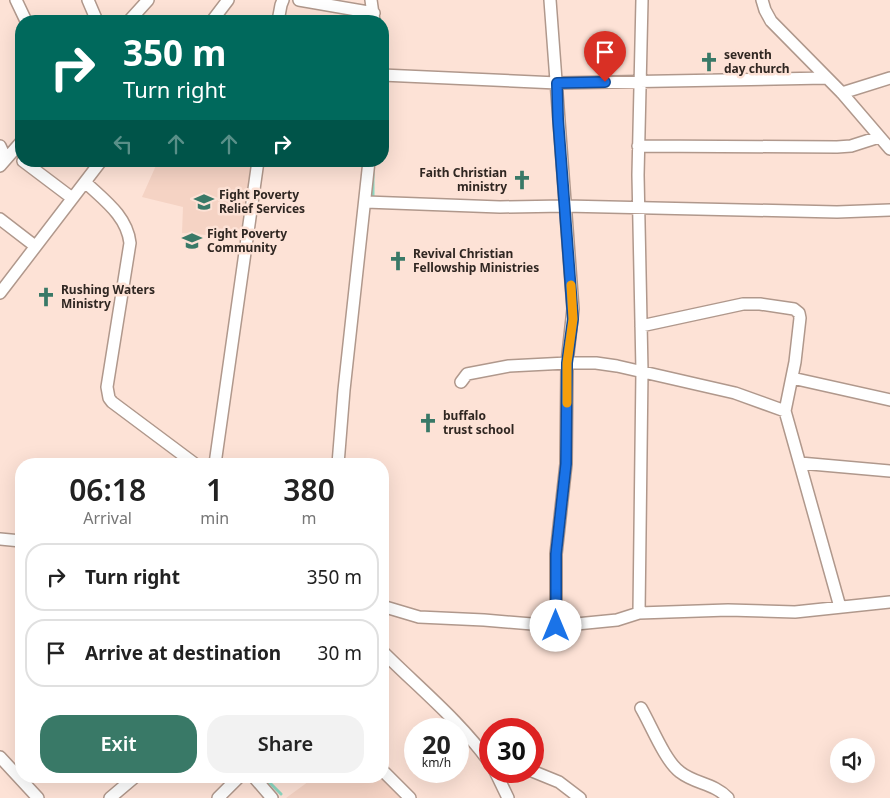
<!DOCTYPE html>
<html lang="en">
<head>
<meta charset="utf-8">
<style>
  :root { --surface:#fff; --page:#f2f2f2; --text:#222; --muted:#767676; --line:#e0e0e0; --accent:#397967 }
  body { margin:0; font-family:"Noto Sans",sans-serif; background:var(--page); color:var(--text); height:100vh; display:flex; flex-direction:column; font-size:19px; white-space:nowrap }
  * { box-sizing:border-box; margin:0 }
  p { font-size:16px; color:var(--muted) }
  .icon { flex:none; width:28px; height:28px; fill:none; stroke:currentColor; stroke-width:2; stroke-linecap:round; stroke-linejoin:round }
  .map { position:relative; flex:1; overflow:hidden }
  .side { position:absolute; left:15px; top:458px; width:374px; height:325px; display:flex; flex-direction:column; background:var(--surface); border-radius:20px; box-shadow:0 5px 20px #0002 }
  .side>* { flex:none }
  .hud { position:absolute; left:15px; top:15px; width:374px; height:152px; border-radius:20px; box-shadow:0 5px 20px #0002; background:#00695c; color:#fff; overflow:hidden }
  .controls { position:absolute; left:830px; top:738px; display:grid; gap:10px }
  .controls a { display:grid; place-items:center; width:45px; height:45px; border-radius:50%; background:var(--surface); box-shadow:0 5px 20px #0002; font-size:25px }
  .speed { position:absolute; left:404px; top:718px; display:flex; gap:10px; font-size:25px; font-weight:700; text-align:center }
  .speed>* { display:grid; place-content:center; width:65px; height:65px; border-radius:50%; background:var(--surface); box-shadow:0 5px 20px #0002; line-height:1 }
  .speed small { font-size:12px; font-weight:400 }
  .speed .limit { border:8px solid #d22; background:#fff; color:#111 }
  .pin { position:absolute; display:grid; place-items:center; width:42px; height:42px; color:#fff; margin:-51px -21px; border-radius:50% 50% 50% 0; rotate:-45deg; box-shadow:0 0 5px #0007 }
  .pin .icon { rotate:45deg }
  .me { position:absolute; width:55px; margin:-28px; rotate:0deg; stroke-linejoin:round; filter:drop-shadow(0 0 4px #0008) }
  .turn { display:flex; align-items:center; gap:18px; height:105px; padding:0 25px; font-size:22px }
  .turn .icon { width:65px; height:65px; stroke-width:2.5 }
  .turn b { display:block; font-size:35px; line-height:42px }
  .lanes { display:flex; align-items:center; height:48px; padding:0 25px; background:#0003; justify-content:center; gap:25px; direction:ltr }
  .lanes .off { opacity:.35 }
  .eta { display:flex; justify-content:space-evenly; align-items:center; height:85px; text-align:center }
  .eta b { font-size:30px; font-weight:600; line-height:35px }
  .button { display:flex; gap:10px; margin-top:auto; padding:10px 25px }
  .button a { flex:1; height:58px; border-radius:20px; background:var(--accent); color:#fff; font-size:20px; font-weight:600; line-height:58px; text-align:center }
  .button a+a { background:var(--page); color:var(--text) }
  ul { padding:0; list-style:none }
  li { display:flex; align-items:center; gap:15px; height:68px; margin:0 10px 8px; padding:0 15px; border:2px solid var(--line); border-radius:20px }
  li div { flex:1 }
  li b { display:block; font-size:19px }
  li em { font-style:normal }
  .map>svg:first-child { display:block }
</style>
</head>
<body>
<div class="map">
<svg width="890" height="798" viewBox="0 0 890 798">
  <rect width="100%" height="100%" fill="#fde2d6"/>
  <!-- built -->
  <path fill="#f5d3c4" d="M158,161H251L242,238L182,233L183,207L142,197Z
    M316,776H382L411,798H286Z"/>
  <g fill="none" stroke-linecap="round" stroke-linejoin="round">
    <!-- stream -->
    <path stroke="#8dd8c1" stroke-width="3" d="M373,200V172
      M263,776L281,794"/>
    <defs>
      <path id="street" d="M16,0L26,21
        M88,0L97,21
        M299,0L374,13
        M371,0L374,21
        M550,0L573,309L567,363L566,464L556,554V626
        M762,0L765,10L771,21L842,93L890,149
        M129,21L148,0
        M212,21L228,0
        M278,21L281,5L283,0
        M382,75L557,83L826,78
        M842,93L890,78
        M0,146L6,159
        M638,146L837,147L851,146L879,137
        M23,161L72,198
        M0,166L21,142
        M85,182C104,200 127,216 130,243L107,387L109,398L112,402L195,464
        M366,202L500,207L565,206L837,212L890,210
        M0,219L35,246
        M0,293L101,161
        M641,326L743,304H760L794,309L799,313L800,318L795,362L785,411L840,607
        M792,378L890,400
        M461,382L467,374L509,366L567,363H596L617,366L735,393L785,411
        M800,463L890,471
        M215,464L258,161
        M338,464L344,390L369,161
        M0,539L21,541
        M382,606L419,617L484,620L556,626L617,620L639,613L728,610L795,612L890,602
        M639,613L642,371L638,175L642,0
        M382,651C419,688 459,720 490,763
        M641,708C651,725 665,761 680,772C695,784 714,783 728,798
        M0,757L38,798
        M382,770L410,798
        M495,771L508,798
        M532,771L559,782L580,798
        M253,776L272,798
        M110,798L136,776
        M218,798L240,776"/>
    </defs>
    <!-- street casing -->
    <use href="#street" stroke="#b0988c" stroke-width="14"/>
    <!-- street -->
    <use href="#street" stroke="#fff" stroke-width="11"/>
  </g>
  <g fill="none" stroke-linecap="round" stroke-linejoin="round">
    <defs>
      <path id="route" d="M556,626V554L566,464L567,363L573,319L558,119L557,83L605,82"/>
    </defs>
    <!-- route casing -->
    <use href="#route" stroke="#114b97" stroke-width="12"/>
    <!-- route -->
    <use href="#route" stroke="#1a73e8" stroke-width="9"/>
    <!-- slow -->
    <path stroke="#f59e0b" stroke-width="9" d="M567,403V363L573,319L571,285"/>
  </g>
  <!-- icons -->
  <defs>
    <symbol id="church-bare" viewBox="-9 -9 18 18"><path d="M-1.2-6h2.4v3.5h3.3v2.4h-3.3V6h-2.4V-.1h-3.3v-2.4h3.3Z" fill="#397967" stroke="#fde2d6" stroke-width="2.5" paint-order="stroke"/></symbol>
    <symbol id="school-bare" viewBox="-9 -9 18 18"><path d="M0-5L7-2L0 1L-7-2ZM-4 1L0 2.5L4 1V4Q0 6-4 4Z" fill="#397967" stroke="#fde2d6" stroke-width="2.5" paint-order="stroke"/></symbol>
  </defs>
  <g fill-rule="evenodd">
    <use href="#church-bare" x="695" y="48" width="28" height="28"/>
    <use href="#church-bare" x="508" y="166" width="28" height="28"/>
    <use href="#school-bare" x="190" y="188" width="28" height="28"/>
    <use href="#school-bare" x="178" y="227" width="28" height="28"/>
    <use href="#church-bare" x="384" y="247" width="28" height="28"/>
    <use href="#church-bare" x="32" y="283" width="28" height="28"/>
    <use href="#church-bare" x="414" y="409" width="28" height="28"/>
  </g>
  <g text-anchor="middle" stroke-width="5" stroke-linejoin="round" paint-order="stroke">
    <!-- poi labels -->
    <g font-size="12" font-weight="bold" fill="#302722" stroke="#fde2d6" text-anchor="start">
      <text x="724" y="59">seventh<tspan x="724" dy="14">day church</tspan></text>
      <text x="507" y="177" text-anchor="end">Faith Christian<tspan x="507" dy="14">ministry</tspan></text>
      <text x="219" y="199">Fight Poverty<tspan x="219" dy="14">Relief Services</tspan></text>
      <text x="207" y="238">Fight Poverty<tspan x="207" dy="14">Community</tspan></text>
      <text x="413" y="258">Revival Christian<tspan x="413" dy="14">Fellowship Ministries</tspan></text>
      <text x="61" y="294">Rushing Waters<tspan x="61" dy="14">Ministry</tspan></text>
      <text x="443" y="420">buffalo<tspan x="443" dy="14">trust school</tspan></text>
    </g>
  </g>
</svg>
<div class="controls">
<a><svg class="icon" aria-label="sound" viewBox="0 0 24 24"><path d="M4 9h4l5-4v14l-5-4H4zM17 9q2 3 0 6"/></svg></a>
</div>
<div class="speed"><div>20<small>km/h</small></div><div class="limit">30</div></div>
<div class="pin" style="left:605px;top:82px;background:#d93025"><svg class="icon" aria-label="arrive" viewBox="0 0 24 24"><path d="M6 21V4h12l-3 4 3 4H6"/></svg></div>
<svg class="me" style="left:556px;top:626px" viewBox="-20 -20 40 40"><circle r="19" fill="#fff"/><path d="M0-13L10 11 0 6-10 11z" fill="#1a73e8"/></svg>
<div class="hud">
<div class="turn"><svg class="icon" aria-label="right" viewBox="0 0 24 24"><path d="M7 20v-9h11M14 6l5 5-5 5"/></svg><div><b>350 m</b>Turn right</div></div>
<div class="lanes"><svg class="icon off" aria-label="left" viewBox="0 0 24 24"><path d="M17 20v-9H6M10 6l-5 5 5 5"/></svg><svg class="icon off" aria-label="ahead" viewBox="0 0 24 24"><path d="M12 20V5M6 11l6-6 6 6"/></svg><svg class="icon off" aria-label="ahead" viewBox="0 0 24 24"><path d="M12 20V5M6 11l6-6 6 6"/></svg><svg class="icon" aria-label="right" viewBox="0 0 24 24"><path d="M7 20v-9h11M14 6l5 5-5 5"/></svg></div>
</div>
<section class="side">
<div class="eta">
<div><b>06:18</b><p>Arrival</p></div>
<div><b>1</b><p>min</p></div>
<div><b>380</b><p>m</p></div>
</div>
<ul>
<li><svg class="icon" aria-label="right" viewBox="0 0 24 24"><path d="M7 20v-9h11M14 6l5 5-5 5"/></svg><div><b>Turn right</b></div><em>350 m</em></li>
<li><svg class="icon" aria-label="arrive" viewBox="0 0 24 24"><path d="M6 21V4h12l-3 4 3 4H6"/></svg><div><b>Arrive at destination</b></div><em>30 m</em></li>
</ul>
<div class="button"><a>Exit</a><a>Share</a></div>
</section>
</div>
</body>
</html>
